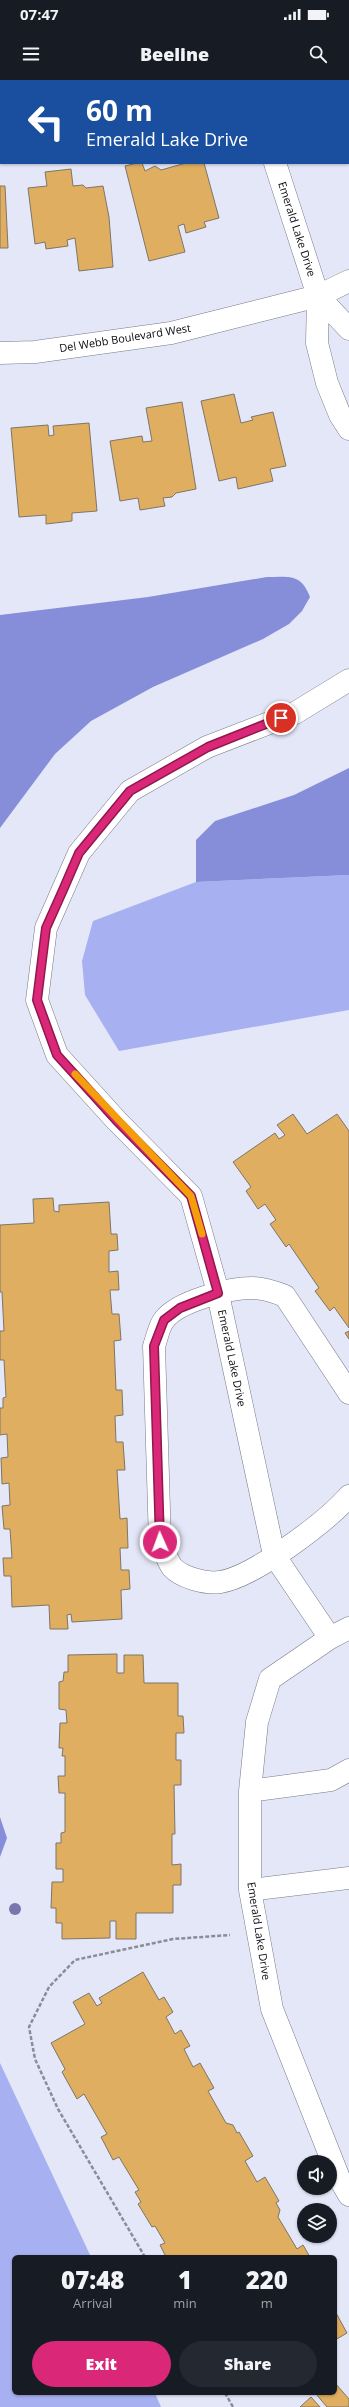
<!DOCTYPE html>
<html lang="en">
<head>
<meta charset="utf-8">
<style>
  :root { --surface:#171b24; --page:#242831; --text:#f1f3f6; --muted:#9ea1a6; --accent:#db2777 }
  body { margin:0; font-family:"Open Sans",sans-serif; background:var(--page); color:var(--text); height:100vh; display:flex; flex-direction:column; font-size:15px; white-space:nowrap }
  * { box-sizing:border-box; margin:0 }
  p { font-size:13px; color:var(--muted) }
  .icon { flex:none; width:22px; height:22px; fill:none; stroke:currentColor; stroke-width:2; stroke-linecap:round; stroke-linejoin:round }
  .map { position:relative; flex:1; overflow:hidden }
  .panel { position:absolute; left:12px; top:2175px; width:325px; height:140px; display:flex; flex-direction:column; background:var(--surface); border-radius:6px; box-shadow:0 1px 3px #0004 }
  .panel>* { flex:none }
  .guide { position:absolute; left:0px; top:0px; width:349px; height:84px; box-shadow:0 1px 3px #0004; background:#1a4fa0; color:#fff; overflow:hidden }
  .tools { position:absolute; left:297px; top:2075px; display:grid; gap:8px }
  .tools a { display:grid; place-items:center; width:40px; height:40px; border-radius:50%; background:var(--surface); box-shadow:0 1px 3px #0004; font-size:20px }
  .pin { position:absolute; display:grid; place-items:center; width:34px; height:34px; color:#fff; margin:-17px; border:2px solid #fff; border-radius:50%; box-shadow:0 1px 4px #0007 }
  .me { position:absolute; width:44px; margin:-22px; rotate:358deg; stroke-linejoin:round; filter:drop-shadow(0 0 3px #0008) }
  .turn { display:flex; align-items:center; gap:14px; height:84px; padding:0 20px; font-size:18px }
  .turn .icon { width:52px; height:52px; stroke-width:2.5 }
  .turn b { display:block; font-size:28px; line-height:34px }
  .eta { display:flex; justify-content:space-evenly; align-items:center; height:68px; text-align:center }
  .eta b { font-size:24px; font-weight:800; line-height:28px }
  .action { display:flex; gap:8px; margin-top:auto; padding:8px 20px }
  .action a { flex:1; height:46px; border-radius:24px; background:var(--accent); color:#fff; font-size:16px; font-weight:800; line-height:46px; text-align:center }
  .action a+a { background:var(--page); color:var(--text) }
  .status { display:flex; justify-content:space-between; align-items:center; height:28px; padding:0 20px; background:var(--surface); direction:ltr }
  .status svg { height:11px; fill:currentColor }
  header { display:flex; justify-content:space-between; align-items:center; height:52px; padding:0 20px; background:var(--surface); font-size:18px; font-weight:800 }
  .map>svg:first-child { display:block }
</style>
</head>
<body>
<div class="status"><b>07:47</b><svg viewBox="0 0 49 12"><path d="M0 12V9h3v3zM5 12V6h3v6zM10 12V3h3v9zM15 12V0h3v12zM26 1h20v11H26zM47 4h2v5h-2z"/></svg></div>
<header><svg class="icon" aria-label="menu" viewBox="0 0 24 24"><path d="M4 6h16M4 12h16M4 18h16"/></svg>Beeline<svg class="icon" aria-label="search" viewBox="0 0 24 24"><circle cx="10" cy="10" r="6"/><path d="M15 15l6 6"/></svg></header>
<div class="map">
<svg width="349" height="2327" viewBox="0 0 349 2327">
  <rect width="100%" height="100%" fill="#e4e7f8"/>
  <!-- green -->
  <path fill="#a7b0f1" d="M349,795V930L119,971L85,915L82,881L93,841L196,802Z
    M0,1983L91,2177H14V2313H155L161,2327H0Z"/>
  <!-- water -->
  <path fill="#868ed9" d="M267,497C289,497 301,493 310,517L302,531L289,544L263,559L153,607L91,641L55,674L0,748V535L148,517Z
    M349,688V795L196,802V760L215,741L294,715Z
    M0,1737L7,1758L0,1777Z"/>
  <!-- building -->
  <path fill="#dfae61" stroke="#7e7568" d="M94,0H175V1H94Z
    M348,32H349V54L348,52Z
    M137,83H142L145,91L155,86L161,90L186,83H204L219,138L204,142L206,147L186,153L184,144L178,146L185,172L149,181L125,86Z
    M71,89L73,106L83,105L86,108L103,106L109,137L113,187L79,191L75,158L67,160L68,166L46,169L45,162L35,164L28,108L47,106L45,92Z
    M0,106H5L8,168H0Z
    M234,314L241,343L253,340L251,337L273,332L286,386L270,389L273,401L238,409L236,397L219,401L201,321Z
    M182,322L196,409L176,413L172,417L163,418L165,426L140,430L138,418L120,421L110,361L142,356L143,362L152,361L146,328Z
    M89,343L97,431L72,433V441L46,444V435L19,437L11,348L48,345L49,356L54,355L53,346Z
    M293,1034L307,1054L337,1034L349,1051V1248L334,1227L330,1231L315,1211L319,1208L289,1164L286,1167L270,1144L276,1140L265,1124L258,1129L246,1111L251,1107L233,1082L275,1053L279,1059L285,1055L277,1045Z
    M53,1118L54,1131L59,1132V1125L109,1122L111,1154H117L118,1170L109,1171V1192L118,1191L119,1210H110L112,1234H119L121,1260L114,1261L116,1310H122L123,1335L115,1336L116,1362H123L125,1390H117L120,1439L127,1438L128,1468H120L121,1490H129L130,1509L121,1510L122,1539L72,1542L71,1534L67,1535L68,1549H50L49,1525L12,1527L11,1496H4L3,1478H12L10,1449H4L2,1426L10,1425L9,1403L2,1404L1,1378L8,1377L7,1354L0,1355V1328H3V1318L6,1317L4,1280H0V1251H4L2,1212H0V1145L34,1143L33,1119Z
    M349,1251V1259L345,1253Z
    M117,1574V1593H124V1575H143L144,1603H178V1636H183L184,1653H176V1680H181V1705H174L175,1754H172V1785L181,1784V1805H173V1833H136V1859H116V1841H110V1858L62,1859V1843H56V1828H51L52,1802H63V1789H56V1763H61V1753L65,1752V1713H59L58,1696H65V1676H62L63,1668H59L60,1643H67L66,1630L59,1629V1602L63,1601L64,1592H68V1575Z
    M143,1892L159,1920L164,1917L173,1932L166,1937L175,1954L181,1950L190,1966L184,1969L193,1987L200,1983L214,2008L208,2011L226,2043L233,2045L237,2053L239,2052L253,2076L245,2081L257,2102L265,2097L279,2121L276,2123L280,2130L278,2137L297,2169L303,2165L310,2177H166L160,2165L165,2163L155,2146L152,2147L138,2124L141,2122L135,2112L139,2110L119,2077L113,2080L101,2057L107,2054L84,2014L77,2019L62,1992L65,1989L51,1963L85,1944L73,1922L89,1913L97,1926L102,1923L99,1918Z
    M335,2231L347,2253L335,2260Z
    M335,2303L349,2319V2327H327L316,2314L335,2313Z
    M311,2317L320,2327H300Z"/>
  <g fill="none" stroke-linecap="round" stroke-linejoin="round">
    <defs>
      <path id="street" d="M248,0L249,1
        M275,83L318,216L317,263L327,303L340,335L349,349
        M318,216L349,249
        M318,216L349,201
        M349,1313L285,1216C275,1212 263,1208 252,1208C230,1208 178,1221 164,1240C159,1246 157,1258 154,1266L160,1462C164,1469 167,1480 172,1487C182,1498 206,1504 220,1502C254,1497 327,1441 349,1416
        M349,1548L330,1558L270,1599L257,1642L250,1711V1810L272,1929L339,2098L349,2115
        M330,1558L274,1475L216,1205L191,1116L116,1040L57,975L37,920L46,848L79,773L130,711L207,667L295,633L349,600
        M250,1711L331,1700L349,1690
        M250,1810L349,1798"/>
      <path id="secondary" d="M0,273L35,272L171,253L318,216"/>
    </defs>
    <!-- street casing -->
    <use href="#street" stroke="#787a89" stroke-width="23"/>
    <!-- secondary casing -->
    <use href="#secondary" stroke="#787a89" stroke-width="23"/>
    <!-- path -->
    <path stroke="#8a8c98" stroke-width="2.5" stroke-dasharray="4 2" stroke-linecap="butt" d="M145,2177L58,2029L35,1979L29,1947L49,1907L75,1880L173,1859L230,1855
      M225,2313L233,2327"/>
    <!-- street -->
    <use href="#street" stroke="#fff" stroke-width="22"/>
    <!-- secondary -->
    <use href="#secondary" stroke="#fff" stroke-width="22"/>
  </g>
  <!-- trees -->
  <circle fill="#7976ad" cx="15" cy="1829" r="6"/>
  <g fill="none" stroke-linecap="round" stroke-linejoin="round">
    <defs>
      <path id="route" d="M160,1462L154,1266L164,1240L180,1228L218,1213L191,1116L116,1040L57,975L37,920L46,848L63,810L79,773L130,711L208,667L281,638"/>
    </defs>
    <!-- route casing -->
    <use href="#route" stroke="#8e194d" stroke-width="10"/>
    <!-- route -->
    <use href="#route" stroke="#db2777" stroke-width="7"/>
    <!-- slow -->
    <path stroke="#f59e0b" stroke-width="7" d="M75,994L191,1116L202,1154"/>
  </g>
  <g text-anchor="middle" stroke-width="3" stroke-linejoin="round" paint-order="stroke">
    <!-- street labels -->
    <g font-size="11" fill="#0a0b10" stroke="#fff">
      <text transform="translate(297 149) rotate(72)" y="4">Emerald Lake Drive</text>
      <text transform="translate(125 258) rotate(-9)" y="4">Del Webb Boulevard West</text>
      <text transform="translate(232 1278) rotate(78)" y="4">Emerald Lake Drive</text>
      <text transform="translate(259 1851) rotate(81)" y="4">Emerald Lake Drive</text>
    </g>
  </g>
</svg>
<div class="tools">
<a><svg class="icon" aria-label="sound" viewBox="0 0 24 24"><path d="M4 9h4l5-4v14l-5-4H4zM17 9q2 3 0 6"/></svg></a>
<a><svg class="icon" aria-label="layers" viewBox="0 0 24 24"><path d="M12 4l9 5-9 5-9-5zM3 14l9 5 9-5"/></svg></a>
</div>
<div class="pin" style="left:281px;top:638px;background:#d93025"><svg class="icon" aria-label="arrive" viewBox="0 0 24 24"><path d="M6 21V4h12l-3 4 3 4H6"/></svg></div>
<svg class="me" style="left:160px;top:1462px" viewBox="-20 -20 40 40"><circle r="17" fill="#db2777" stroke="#fff" stroke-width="3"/><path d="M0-11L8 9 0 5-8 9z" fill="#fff"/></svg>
<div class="guide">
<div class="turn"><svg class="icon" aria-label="left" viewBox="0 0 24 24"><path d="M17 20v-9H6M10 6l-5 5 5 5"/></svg><div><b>60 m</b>Emerald Lake Drive</div></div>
</div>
<section class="panel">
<div class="eta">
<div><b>07:48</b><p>Arrival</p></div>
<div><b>1</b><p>min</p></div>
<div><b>220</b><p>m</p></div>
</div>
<div class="action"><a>Exit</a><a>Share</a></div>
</section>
</div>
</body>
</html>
